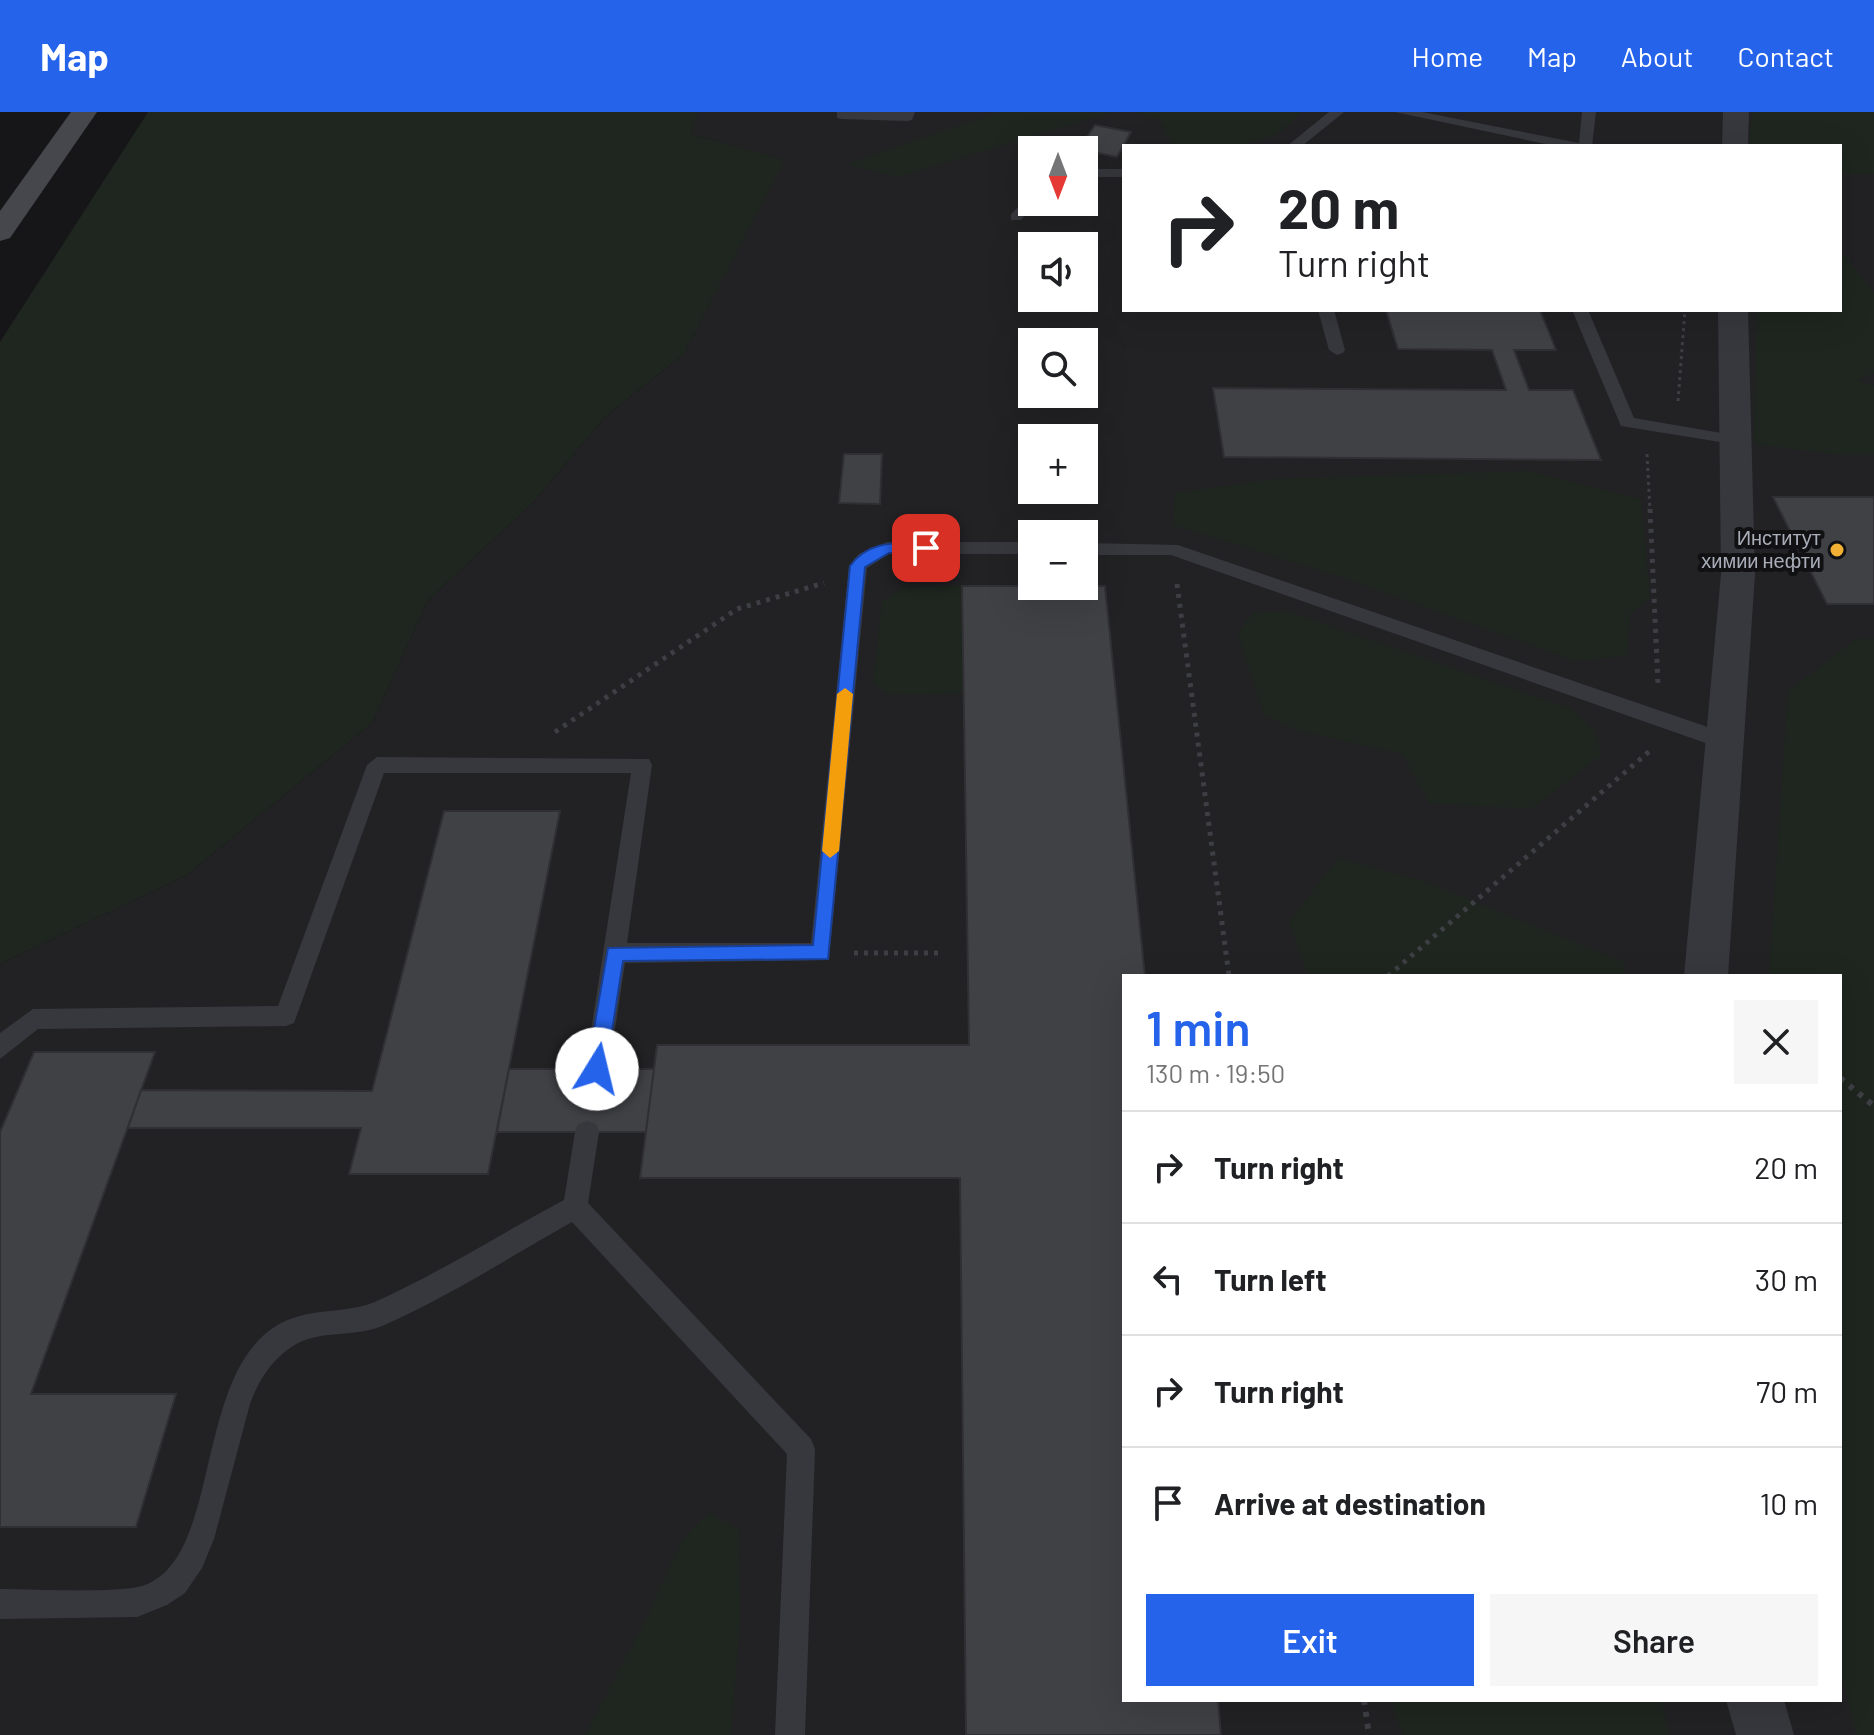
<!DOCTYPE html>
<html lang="en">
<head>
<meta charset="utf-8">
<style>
  :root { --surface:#fff; --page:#f6f6f6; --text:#202124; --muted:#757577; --line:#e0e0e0; --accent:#2563eb }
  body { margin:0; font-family:Barlow,sans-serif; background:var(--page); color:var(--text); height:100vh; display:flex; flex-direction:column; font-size:30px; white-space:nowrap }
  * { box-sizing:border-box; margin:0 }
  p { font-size:26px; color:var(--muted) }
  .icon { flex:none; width:44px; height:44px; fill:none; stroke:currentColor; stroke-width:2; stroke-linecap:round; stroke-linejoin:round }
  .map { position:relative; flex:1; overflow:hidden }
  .drawer { position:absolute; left:1122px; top:862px; width:720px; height:728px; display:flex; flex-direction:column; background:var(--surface); border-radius:0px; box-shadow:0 8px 32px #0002 }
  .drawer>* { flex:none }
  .top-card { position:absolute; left:1122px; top:32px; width:720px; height:168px; border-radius:0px; box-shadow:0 8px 32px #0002; background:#fff; color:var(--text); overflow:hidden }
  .needle { width:52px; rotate:180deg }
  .fabs { position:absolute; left:1018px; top:24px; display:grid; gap:16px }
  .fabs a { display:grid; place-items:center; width:80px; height:80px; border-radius:0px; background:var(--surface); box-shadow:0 8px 32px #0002; font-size:40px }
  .pin { position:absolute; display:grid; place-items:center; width:68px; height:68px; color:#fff; margin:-34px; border-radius:16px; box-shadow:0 4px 12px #0006 }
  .me { position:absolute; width:88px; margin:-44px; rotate:9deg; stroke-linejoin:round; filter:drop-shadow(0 0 6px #0008) }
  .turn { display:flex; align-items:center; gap:28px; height:168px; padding:0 24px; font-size:36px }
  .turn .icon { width:104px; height:104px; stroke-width:2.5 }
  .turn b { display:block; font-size:56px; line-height:68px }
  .round { display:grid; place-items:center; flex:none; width:84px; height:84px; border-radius:0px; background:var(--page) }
  .summary { display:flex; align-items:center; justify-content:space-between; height:136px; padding:0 24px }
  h1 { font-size:48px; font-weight:600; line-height:60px; color:var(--accent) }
  .primary-button { display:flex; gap:16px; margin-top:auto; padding:16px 24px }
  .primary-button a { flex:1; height:92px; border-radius:0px; background:var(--accent); color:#fff; font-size:32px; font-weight:600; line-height:92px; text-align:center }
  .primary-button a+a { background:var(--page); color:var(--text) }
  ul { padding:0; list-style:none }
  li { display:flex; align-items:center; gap:24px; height:112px; padding:0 24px; border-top:2px solid var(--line) }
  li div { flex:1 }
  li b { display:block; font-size:30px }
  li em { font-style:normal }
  header { display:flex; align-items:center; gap:48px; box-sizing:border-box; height:112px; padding:0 40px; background:var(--accent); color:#fff }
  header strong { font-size:38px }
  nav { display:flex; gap:44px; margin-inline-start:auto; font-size:28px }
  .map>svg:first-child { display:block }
</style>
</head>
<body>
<header>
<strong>Map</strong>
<nav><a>Home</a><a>Map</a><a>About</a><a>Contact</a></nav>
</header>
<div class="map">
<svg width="1874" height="1623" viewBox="0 0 1874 1623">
  <rect width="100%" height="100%" fill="#161618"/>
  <!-- built -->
  <path fill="#222225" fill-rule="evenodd" d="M698,0H1874V1623H0V852L187,763L372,611L428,488L531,393L606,304L684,242L784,48L691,22ZM1124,34H1840V198H1124ZM1032,38H1084V90H1032ZM1032,134H1084V186H1032ZM1032,230H1084V282H1032ZM1032,326H1084V378H1032ZM1032,422H1084V474H1032ZM1124,864H1840V1588H1124Z"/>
  <!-- green -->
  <path fill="#1e261f" d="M148,0H699L691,22L785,48L684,242L606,304L531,393L428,488L372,611L187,763L0,852V230Z
    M999,0H1113L898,65L846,52Z
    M1129,0H1300C1273,41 1215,34 1172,34L1159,7Z
    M1752,0H1874V62H1840V34H1749Z
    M1840,137L1874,181V261L1858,269L1874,273V343H1839L1754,332L1757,198H1840Z
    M1529,359L1641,387L1650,486L1630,502L1627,544L1575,549L1341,465L1173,413L1175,381L1274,367Z
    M962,474L964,581L889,583L873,572L882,489L904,475Z
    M1287,499L1572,597L1594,618L1602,643L1531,697L1429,691L1402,642L1299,619L1264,603L1237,520L1254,501Z
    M1856,527H1874V1623H1856L1840,1555V864L1769,863L1788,579Z
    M1338,746L1424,769L1626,851L1622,864H1308L1289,810Z
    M709,1401L739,1417L740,1510L731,1623H585L647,1505L682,1428Z
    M1390,1588H1662L1669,1623H1403Z"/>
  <!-- building -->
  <path fill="#404145" stroke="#303034" stroke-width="2" d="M1095,13L1131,20L1117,45L1079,37Z
    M1386,198H1540L1556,238H1514L1529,278H1573L1601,348L1224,345L1213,276L1506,278L1492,238L1398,237Z
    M844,342H882L880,392L839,391Z
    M1773,385H1874V492H1827Z
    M962,474H1105L1145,864H1124V1588H1218L1221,1623H966L960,1066H640L657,933H969Z
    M444,699H560L488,1062H349L361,1016H128L141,978L372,979Z
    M34,940H155L31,1282H176L136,1415H0V1020Z
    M509,957H654L646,1020H497Z"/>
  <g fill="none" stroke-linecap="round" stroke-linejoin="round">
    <!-- path-far2 -->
    <path stroke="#3d3f44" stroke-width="3" stroke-dasharray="3 4" stroke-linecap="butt" d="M1678,289L1685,198
      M1647,342L1650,399"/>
    <!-- path-far1 -->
    <path stroke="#3d3f44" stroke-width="5" stroke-dasharray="4 6" stroke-linecap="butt" d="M1650,397L1658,572
      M1177,472L1229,864
      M555,620L737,497L824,471
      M854,841H940
      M1388,864L1652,637"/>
    <!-- path -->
    <path stroke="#3d3f44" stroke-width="6" stroke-dasharray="5 7" stroke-linecap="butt" d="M1840,966L1874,994
      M1364,1588L1369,1623"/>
    <!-- lane -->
    <path fill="#37383d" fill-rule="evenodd" d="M837,0H915L912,8L907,9L842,7L837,6Z
      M1329,0H1344L1302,34H1287Z
      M1395,0H1422L1579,31L1582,0H1596L1592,34H1555Z
      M1084,57H1124V65H1084Z
      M1032,82V90H1036L1021,108H1011V102Z
      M1318,198H1334L1345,238L1343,241L1337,243L1329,238Z
      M1572,198H1588L1634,306L1733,323L1741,329L1739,333L1621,314Z
      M887,430H1032V442H889L867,456L829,848L625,851L609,957L605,965L597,968L589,965L585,957L631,661H384L294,911L286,914L38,917L0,947V921L33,897L278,894L367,653L377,645L649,647L652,653L627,831H811L849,454L859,442Z
      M1084,431L1178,433L1731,623L1734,629L1731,635H1717L1171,443H1084Z
      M587,1009L596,1012L599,1020L588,1091L811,1327L815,1337L805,1623H775L787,1342L572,1110C511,1144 447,1186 382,1214C354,1226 320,1217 293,1234C272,1247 258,1269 250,1292L214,1427L202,1456L185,1481L167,1493L137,1505L0,1507V1477C31,1477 121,1482 145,1473C221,1444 194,1269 273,1216C307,1193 344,1204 377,1189C441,1160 502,1121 564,1088L575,1020L578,1012Z"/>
    <!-- street -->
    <path fill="#37383d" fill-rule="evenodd" d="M1723,0H1749L1748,34H1722Z
      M1718,198H1748L1755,462L1728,864H1684L1721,462Z
      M1726,1588H1784L1794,1623H1736Z"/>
    <!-- secondary -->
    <path fill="#45474d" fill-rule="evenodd" d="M71,0H97L10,126L0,129V99Z"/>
  </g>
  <!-- route -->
  <path fill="#2563eb" stroke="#184099" stroke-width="2" d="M926,430L931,432V439L889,441L865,455L828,847L623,849L606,957L603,963H590L587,957L608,836L813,833L850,454C868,428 898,431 926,430Z"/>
  <!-- slow -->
  <path fill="#f59e0b" d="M845,576L853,582L839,739L830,746L822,739L837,582Z"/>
  <!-- markers -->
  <circle fill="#f2b134" stroke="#111113" stroke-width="3" cx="1837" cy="438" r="8"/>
  <g text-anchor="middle" stroke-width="8" stroke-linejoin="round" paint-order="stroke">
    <!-- poi labels -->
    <g font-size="20" fill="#a8adb8" stroke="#111113" text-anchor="end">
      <text x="1821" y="433">Институт<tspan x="1821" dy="23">химии нефти</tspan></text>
    </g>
  </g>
</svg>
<div class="fabs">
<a><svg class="needle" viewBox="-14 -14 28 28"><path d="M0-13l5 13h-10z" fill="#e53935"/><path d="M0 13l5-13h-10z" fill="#757577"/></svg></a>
<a><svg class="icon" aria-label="sound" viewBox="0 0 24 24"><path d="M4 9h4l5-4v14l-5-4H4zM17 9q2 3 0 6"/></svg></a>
<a><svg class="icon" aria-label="search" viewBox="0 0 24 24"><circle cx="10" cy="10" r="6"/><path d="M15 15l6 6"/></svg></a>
<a>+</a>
<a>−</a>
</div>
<div class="pin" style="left:926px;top:436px;background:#d93025"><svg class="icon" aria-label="arrive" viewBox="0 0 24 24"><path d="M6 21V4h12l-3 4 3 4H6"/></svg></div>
<svg class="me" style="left:597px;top:957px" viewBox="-20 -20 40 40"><circle r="19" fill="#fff"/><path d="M0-13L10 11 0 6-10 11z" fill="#2563eb"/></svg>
<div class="top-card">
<div class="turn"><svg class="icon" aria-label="right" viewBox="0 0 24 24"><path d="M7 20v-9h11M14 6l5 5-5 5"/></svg><div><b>20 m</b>Turn right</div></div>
</div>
<section class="drawer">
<div class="summary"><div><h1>1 min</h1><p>130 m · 19:50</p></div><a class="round"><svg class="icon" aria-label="close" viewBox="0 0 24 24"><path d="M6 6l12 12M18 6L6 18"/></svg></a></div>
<ul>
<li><svg class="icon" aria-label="right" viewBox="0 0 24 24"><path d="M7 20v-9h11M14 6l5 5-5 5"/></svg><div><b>Turn right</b></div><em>20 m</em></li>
<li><svg class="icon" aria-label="left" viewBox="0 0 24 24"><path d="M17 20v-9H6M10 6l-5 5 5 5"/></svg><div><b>Turn left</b></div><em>30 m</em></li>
<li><svg class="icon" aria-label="right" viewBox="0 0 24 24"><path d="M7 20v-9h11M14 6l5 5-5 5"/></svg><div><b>Turn right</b></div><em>70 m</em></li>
<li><svg class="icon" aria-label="arrive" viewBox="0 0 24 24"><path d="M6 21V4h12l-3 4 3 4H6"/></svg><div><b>Arrive at destination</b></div><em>10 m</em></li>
</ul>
<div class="primary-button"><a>Exit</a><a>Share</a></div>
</section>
</div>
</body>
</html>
